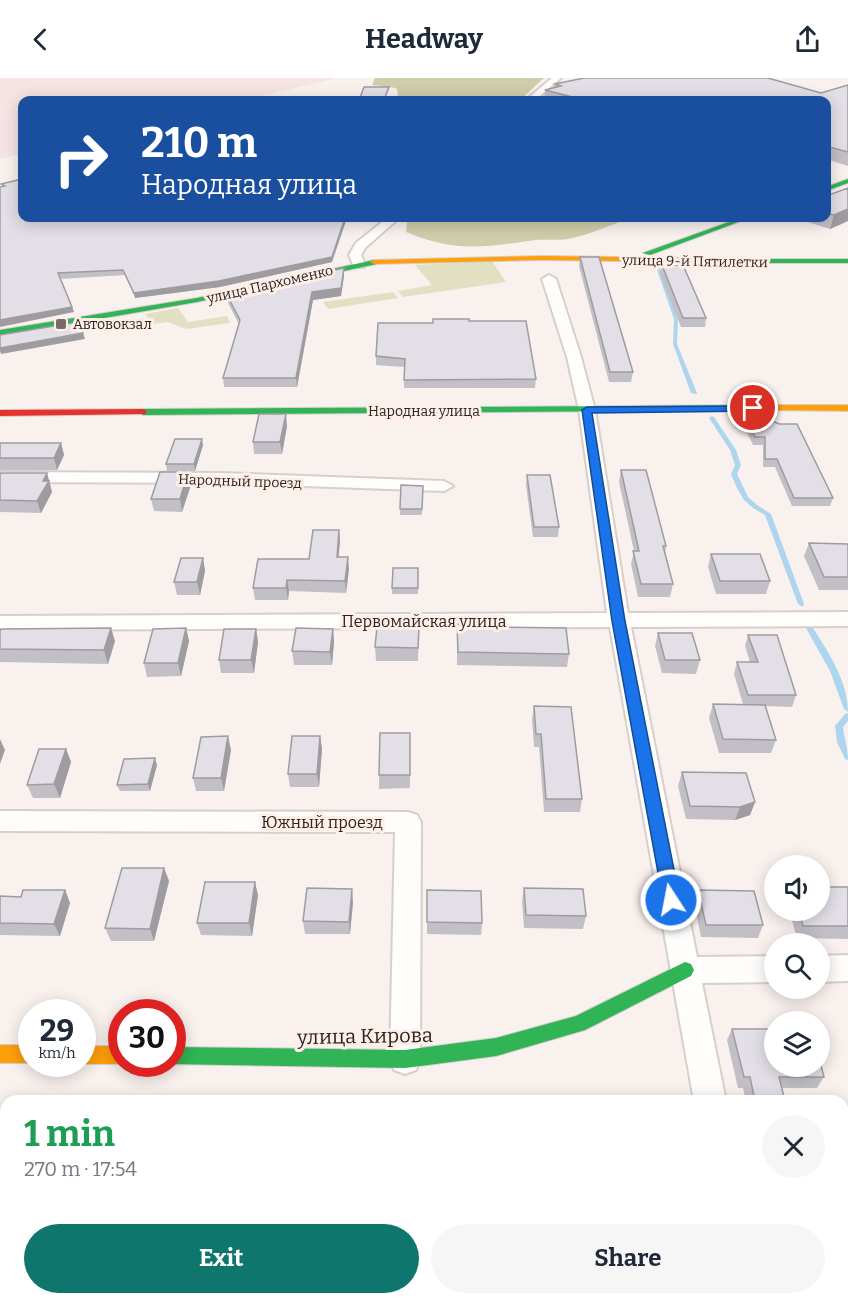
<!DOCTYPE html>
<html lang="en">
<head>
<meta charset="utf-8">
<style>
  :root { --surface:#fff; --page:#f6f6f7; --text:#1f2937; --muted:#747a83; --accent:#0f766e }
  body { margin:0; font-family:Bitter,serif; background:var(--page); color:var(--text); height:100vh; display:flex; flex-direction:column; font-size:22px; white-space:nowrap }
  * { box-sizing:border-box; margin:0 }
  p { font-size:20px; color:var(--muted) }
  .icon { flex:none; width:33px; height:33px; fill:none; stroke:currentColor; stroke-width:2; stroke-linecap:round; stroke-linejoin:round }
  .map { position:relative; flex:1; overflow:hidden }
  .details { position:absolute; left:0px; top:1017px; width:849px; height:210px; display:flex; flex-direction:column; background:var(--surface); border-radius:18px 18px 0 0; box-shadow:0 3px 15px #0003 }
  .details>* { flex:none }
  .banner { position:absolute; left:18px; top:18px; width:813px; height:126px; border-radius:12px; box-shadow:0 3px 15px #0003; background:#1a4fa0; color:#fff; overflow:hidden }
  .tools { position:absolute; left:764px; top:777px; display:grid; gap:12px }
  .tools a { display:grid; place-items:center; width:66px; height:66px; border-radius:50%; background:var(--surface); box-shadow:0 3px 15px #0003; font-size:30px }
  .speed { position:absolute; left:18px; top:921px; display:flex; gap:12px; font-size:30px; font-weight:700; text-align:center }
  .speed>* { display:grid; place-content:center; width:78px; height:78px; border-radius:50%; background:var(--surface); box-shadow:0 3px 15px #0003; line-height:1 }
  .speed small { font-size:15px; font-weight:400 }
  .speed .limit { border:9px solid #d22; background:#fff; color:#111 }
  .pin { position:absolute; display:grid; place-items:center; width:51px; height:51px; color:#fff; margin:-26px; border:3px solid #fff; border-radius:50%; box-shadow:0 2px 6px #0007 }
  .me { position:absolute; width:66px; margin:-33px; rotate:349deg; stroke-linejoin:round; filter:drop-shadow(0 0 4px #0008) }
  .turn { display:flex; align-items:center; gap:21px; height:126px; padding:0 24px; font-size:27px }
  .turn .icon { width:78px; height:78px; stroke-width:2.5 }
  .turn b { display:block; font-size:42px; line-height:51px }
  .round { display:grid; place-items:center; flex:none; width:63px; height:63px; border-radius:32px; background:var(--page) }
  .overview { display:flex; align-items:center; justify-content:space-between; height:102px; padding:0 24px }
  h1 { font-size:36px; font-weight:700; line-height:45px; color:#1e9e55 }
  .action { display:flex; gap:12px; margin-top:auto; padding:12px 24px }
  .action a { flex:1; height:69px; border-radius:36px; background:var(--accent); color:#fff; font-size:24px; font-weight:700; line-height:69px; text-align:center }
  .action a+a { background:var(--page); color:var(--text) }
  header { display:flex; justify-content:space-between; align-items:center; height:78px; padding:0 24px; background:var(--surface); font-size:27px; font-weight:700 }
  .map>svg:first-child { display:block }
</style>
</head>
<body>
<header><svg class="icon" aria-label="back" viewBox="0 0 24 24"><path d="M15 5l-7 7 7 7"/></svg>Headway<svg class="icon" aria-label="share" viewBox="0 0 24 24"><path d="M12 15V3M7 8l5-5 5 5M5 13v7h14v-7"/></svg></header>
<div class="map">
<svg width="848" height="1227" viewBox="0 0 848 1227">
  <rect width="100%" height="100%" fill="#f9f1ee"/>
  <!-- industrial -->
  <path fill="#f6e4e5" d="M0,0H337L244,22H22V76L0,81Z
    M0,1070H6V1221H693L694,1227H0Z"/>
  <!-- green -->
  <path fill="#e1e0c2" d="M492,183L506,204L403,219L398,213L432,207L415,187Z
    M393,214L398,220L328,231L323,224Z
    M178,230L188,244L227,238L230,245L186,251L168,244L153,246L145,236Z"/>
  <!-- forest -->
  <path fill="#cfceab" d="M375,0H544L520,22H397L398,15L396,10L372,7Z
    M418,140H633C612,145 593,156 572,160C561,163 548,161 536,162C485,169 455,175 406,154L407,143Z"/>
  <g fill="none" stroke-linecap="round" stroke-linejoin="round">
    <!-- stream -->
    <path fill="#add5ee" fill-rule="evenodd" d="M658,188L660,189L678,241L677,266L697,315L696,316L691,315L673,266L674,241L656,189Z
      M712,338L714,339L736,372L741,387L737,396L748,419L757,427L771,436L804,526L803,528H801L798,526L765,437L753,430L744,422L737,410L731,396L735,387L730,372L709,340Z
      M808,548H812C828,574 848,603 848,634L844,631L830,593L806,550Z
      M848,635V643L843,649C844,660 848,670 848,682L845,681L837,664L835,648L845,636Z"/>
    <defs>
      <path id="street" d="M552,0H561L535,22H526Z
        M387,140H399L365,170L361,177L365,186L364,189H354L349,177L356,165Z
        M549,197L556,201L581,279L595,332L628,535L848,534V548L631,549L697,879L774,878V904L702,905L726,1023H694L610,549L0,552V538L607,535L579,332L567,279L542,201Z
        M0,394L221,395L444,403L453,408L444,413L221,405L0,404Z
        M0,733L408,734L417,737L421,744L420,981L416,992L405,996L394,992L390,981L395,754L0,753Z
        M848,877V903L819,904V878Z
        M730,1221H766L767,1227H731Z"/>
      <path id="fast" d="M848,101V105L826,113V109Z
        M740,140H749L650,177L643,175Z
        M757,181H848V185H760L756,183Z
        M374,182H377V186L197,224L0,258V252L197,220Z
        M764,327L767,328V332L143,337L138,334L143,331Z
        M685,884L691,886L694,892L691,898L585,952L496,978L405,990L168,986H172V969L405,972L496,960L576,938Z"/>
      <path id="slow" d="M542,178L760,181L764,183L760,185L542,182L374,186L370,184L374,182Z
        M764,327H848V333L761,332L759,330Z
        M0,967H32V985H0Z
        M82,968H122L123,986H81Z"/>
      <path id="jam" d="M143,331L146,332V336L0,338V332Z"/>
    </defs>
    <!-- street casing -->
    <use href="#street" stroke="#d7cfcc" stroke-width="4"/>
    <!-- fast casing -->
    <use href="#fast" stroke="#d7cfcc" stroke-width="2"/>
    <!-- slow casing -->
    <use href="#slow" stroke="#d7cfcc" stroke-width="2"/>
    <!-- jam casing -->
    <use href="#jam" stroke="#d7cfcc" stroke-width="2"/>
    <!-- street -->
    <use href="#street" fill="#fefdfc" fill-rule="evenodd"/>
    <!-- fast -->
    <use href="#fast" fill="#30b455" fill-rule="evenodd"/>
    <!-- slow -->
    <use href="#slow" fill="#ff9f0a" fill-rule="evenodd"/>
    <!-- jam -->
    <use href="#jam" fill="#e5322d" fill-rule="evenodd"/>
  </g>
  <!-- wall -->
  <path fill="#c2c0c6" d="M555,6L821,15L848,7V88L826,81V22H544L545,12L554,10Z
    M1,106L332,184L220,209L135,220L125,197L61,201L74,234Z
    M848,110V143L830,151L798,141V140H826V118Z
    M580,179L633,294L631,304H609L579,188Z
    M662,187L706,240L705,249H681L660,196Z
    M344,190V198L341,218L313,222L297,309H224L223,300L239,246L227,223L226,215Z
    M469,243L536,301L535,310H404V289L376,287V278L433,245Z
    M746,340L833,420L830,428H792L775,389H763V367H753L744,348Z
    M287,348L282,376H254L253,364Z
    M0,365H61L64,377L57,392H0Z
    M203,367L195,393H167L166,386Z
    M621,392L666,468L665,476L673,506L670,519H638L631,486L634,473L619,404Z
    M0,395H47L52,414L41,435L0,434Z
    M527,397L559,449L558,459H533L526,407Z
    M191,407L182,434L154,433L151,421Z
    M401,407L423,408L422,437H400Z
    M339,452L340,463L339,479L349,491L346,515L289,513L288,522H255L253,510L309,481Z
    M809,465L848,466V512H819L804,478Z
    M711,476L770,503L766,516H716L708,489Z
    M203,480L205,493L200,517H177L174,504Z
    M418,490V516H392V510Z
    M457,546L495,549L569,576L567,589L457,587Z
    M419,549L418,583H376L375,569Z
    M186,550L189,563L181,598L147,599L144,585Z
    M256,551L258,564L254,595H221L219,582Z
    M333,551L334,564L332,587H294L292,573Z
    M0,553L115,563L108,586L0,584Z
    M658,555L700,582L696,596L662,595L655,568Z
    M748,557L796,617L792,629L765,628L776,662L771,675H719L709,640L713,626H743L734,596L737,584H750L745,568Z
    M534,628L582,721L580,734H544L539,669H534L532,641Z
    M410,655V710L379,711V697Z
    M320,658L322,671L319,709H290L288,696Z
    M66,671L71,684L60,720H33L27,707Z
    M231,672L224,713H196L193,700Z
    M157,687L150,713H120L117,707Z
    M682,694L755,724L750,737L735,742L686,741L678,708Z
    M164,790L169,803L154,863H111L105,850Z
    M848,809V861L797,860L789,832H819Z
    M524,810L586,838L583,851L524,850L522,823Z
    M65,812L70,825L60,858L0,857V818L21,819Z
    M427,812L482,845L481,857L427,856Z
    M698,812L763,847L758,860L701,859L694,825Z
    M258,817L252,858L201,857L197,845Z
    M353,824L350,856H305L303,843Z
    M732,951L824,999L817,1010H782L785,1023H746L743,1010H738L727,962Z
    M782,1221H837L839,1227H783Z"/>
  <!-- shaded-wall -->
  <path fill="#9e9ca1" d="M848,131V143L830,151L834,137Z
    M345,140H347L332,184L220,209L135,220L134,215Z
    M344,190V198L341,218L313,222L297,309L296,300L312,214Z
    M72,229L74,234L0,249V242Z
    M83,255L85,261L1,276L0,273V270Z
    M286,336L287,348L282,376L280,364Z
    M202,361L203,367L195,393L194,386Z
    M61,365L64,377L57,392L54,380Z
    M188,394L191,407L182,434L180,421Z
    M47,395L52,414L41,435L37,423L43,403Z
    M339,452L340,463L337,491V479Z
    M348,479L349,491L346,515L345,503Z
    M203,480L205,493L200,517L197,504Z
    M287,502L289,513L288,522L286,510Z
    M111,550L115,563L108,586L104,572Z
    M186,550L189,563L181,598L178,585Z
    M256,551L258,564L254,595L251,582Z
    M333,551L334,564L332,587L330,574Z
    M228,658L231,672L224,713L221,700Z
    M320,658L322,671L319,709L317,696Z
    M0,661L5,672L0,686Z
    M66,671L71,684L60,720L54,706Z
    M155,680L157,687L150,713L148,706Z
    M755,724L750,737L735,742L740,729Z
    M164,790L169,803L154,863L150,851Z
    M255,804L258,817L252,858L249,845Z
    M352,811L353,824L350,856L349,844Z
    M65,812L70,825L60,858L54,846Z"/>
  <!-- building -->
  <path fill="#e2dfe6" stroke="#9e9ca1" stroke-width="1.5" d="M584,0H768L821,15L848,7V74L826,68V22H584L545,12L561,8L555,6Z
    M364,9H389L384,22H319L328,20L357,21L360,20Z
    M22,101V140H345L332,179L219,203L134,215L123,192L58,195L72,229L0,242V109L5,108L1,106Z
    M848,110V131L834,137L826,135V118Z
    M580,179H599L633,294H610Z
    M662,187H683L706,240H683Z
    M344,190L341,210L312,214L296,300H223L240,242L226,215Z
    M433,241H469V243H526L536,301L404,302L405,281L376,278L378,245H433Z
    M78,244L83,255L0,270V257Z
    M259,336H286L280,364H253Z
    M746,340H766L779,346H797L833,420H794L777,381H765V359H755Z
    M175,361H202L194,386H166Z
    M0,365H61L54,380H0Z
    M621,392H646L666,468H663L673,506H641L633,473H639Z
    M160,394H188L180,421H151Z
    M0,395H47L43,403H49L37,423L0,422Z
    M527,397H550L559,449H534Z
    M401,407L423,408L422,431H400Z
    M313,452H339L337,479H348L345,503L287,502L286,510H253L258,481H309Z
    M809,465L848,466V499H824Z
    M711,476H760L770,503H720Z
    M181,480H203L197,504H174Z
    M393,490H418V510H392Z
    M457,546L495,547V549L566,550L569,576L458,574Z
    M377,549H419L418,570L375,569Z
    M111,550L104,572L0,571V553L1,551Z
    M186,550L178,585H144L153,551Z
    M296,550L333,551L330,574L292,573Z
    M224,551H256L251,582H219Z
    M658,555H692L700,582H665Z
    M748,557H777L796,617H748L737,584H758Z
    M713,626L765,627L776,662L723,661Z
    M534,628L571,629L582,721H546L541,656H536Z
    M380,655H410V697H379Z
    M228,658L221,700H193L201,659Z
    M292,658H320L317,696H288Z
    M39,671H66L54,706L27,707Z
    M155,680L148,706L117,707L124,681Z
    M682,694L746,695L755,724L740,729L690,728Z
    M122,790H164L150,851L105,850Z
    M205,804H255L249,845H197Z
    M819,809H848V848H803L799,832H819Z
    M307,810L352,811L349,844L303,843Z
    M524,810L583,811L586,838L526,837Z
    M23,812H65L54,846L0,845V818L21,819Z
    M427,812L481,813L482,845L427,844Z
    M698,812L754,813L763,847H706Z
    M732,951H774V988H819V980L824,999H779L785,1023H755L750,999H744Z
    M792,1221H837L839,1227H793Z"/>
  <!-- route -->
  <path fill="#1a73e8" stroke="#114b97" stroke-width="1.5" d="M753,328H756V333L592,335L625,543L680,822L677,827H666L663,822L612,543L582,332L587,329Z"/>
  <!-- markers -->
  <rect fill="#746c68" stroke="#feefe9" stroke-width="2" x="55" y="240" width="12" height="12" rx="3"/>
  <g text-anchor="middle" stroke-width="6" stroke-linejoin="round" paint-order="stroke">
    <!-- far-street labels -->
    <g font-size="14" fill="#2d2420" stroke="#feefe9">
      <text transform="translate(695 183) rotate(1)" y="5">улица 9-й Пятилетки</text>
      <text transform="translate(270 206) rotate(-13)" y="5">улица Пархоменко</text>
      <text x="424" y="338">Народная улица</text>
      <text transform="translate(240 403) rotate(2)" y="5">Народный проезд</text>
    </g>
    <!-- far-poi labels -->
    <g font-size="14" fill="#2d2420" stroke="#feefe9" text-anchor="start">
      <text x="73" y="251">Автовокзал</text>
    </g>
    <!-- street labels -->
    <g font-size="16" fill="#2d2420" stroke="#feefe9">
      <text x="424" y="549">Первомайская улица</text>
      <text x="322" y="750">Южный проезд</text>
    </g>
    <!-- near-street labels -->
    <g font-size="20" fill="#2d2420" stroke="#feefe9">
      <text transform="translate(365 958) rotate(-1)" y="7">улица Кирова</text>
    </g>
  </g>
</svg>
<div class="tools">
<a><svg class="icon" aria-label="sound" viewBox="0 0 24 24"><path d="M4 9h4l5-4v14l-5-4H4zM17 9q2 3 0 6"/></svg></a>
<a><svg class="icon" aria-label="search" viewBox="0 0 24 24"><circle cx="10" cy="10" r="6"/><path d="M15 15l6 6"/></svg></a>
<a><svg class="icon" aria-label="layers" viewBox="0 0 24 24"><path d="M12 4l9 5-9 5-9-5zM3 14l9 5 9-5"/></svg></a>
</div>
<div class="speed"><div>29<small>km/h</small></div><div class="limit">30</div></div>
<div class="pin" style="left:753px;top:330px;background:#d93025"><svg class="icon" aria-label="arrive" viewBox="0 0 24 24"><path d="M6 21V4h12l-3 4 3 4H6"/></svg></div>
<svg class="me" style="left:671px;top:822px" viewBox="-20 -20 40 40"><circle r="17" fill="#1a73e8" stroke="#fff" stroke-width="3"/><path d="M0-11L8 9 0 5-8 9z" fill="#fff"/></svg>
<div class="banner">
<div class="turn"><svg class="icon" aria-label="right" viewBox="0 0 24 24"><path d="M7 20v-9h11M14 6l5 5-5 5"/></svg><div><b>210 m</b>Народная улица</div></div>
</div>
<section class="details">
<div class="overview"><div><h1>1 min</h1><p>270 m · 17:54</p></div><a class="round"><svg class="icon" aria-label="close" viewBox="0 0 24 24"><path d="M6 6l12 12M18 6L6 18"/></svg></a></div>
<div class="action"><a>Exit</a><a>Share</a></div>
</section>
</div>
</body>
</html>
